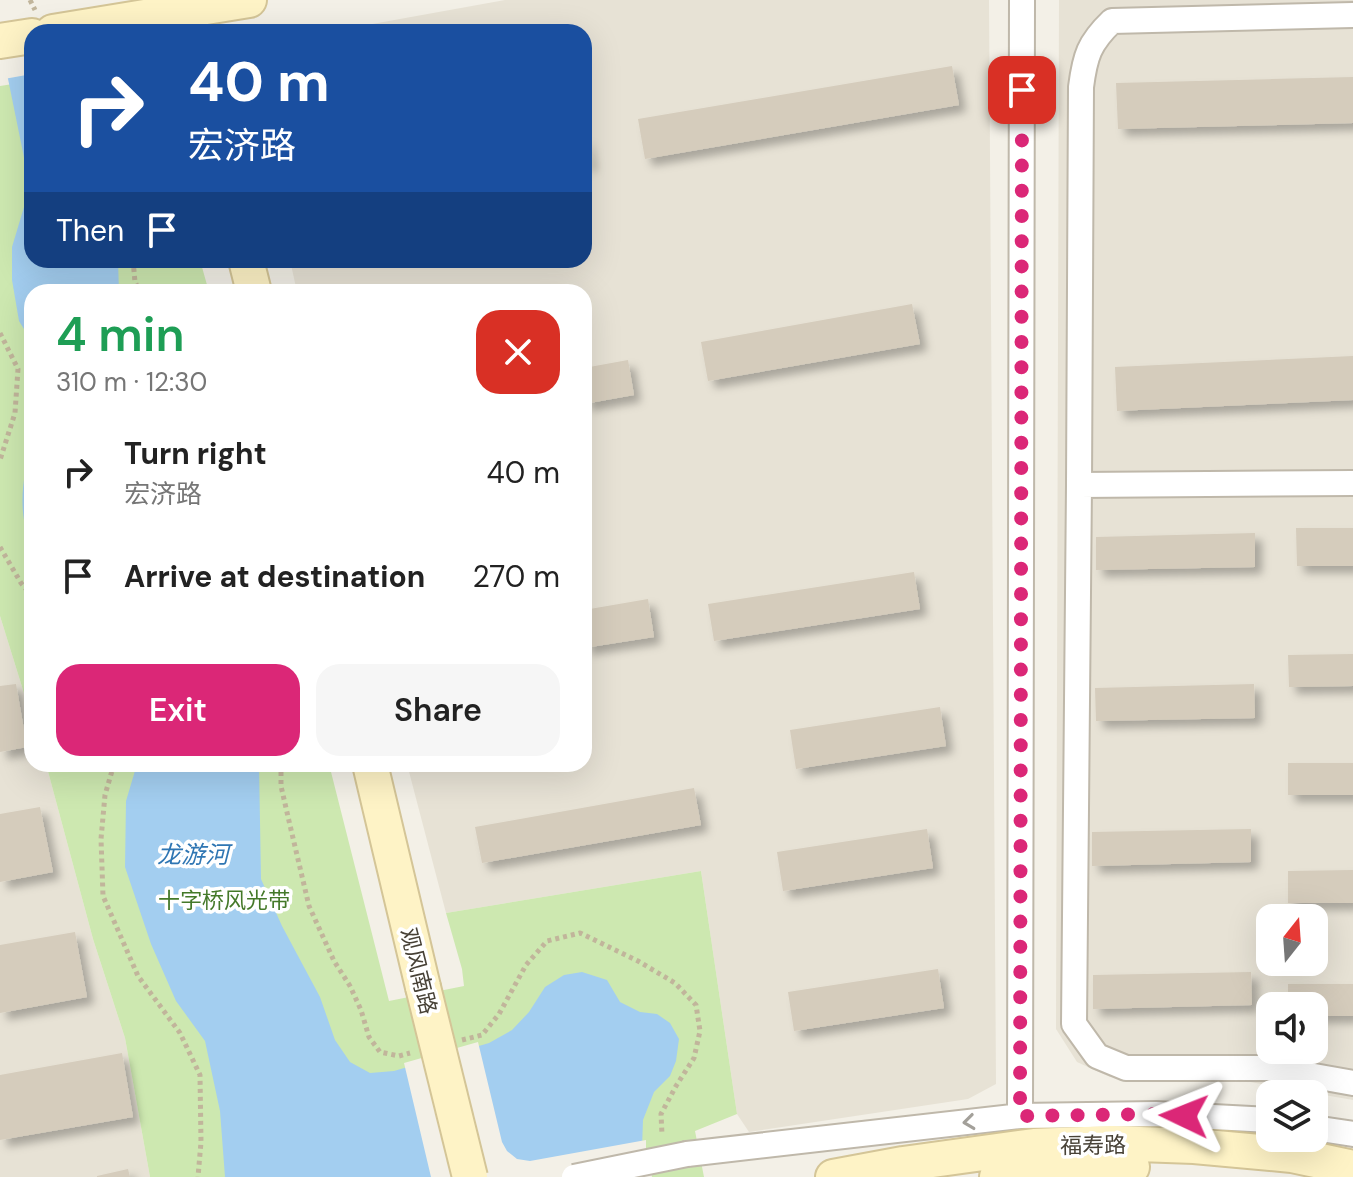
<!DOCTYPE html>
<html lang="en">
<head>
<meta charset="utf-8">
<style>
  :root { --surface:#fff; --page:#f6f6f6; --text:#222; --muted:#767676; --accent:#db2777 }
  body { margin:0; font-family:"DM Sans","Noto Sans SC",sans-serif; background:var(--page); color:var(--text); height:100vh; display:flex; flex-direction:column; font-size:30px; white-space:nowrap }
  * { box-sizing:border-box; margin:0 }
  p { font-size:26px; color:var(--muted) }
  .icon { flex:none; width:44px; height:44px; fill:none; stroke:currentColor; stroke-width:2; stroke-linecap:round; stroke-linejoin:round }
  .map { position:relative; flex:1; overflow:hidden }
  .panel { position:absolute; left:24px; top:284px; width:568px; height:488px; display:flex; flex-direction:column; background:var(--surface); border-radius:24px; box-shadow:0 8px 32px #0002 }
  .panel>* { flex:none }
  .top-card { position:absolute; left:24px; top:24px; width:568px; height:244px; border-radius:24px; box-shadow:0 8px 32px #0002; background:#1a4fa0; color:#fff; overflow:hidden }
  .needle { width:52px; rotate:17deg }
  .buttons { position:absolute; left:1256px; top:904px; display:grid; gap:16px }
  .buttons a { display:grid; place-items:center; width:72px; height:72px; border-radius:16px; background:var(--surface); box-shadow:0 8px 32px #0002; font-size:40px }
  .pin { position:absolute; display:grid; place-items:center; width:68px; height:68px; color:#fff; margin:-34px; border-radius:16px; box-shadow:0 4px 12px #0006 }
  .me { position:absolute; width:88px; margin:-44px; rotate:272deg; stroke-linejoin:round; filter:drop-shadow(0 0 6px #0008) }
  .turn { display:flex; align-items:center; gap:28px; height:168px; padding:0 32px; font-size:36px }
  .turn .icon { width:104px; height:104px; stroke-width:2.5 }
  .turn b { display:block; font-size:56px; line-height:68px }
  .then { display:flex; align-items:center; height:76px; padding:0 32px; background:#0003; gap:16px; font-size:30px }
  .round { display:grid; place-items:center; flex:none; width:84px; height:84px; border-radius:24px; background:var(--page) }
  .headline { display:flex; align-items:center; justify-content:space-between; height:136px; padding:0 32px }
  h1 { font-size:48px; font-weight:600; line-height:60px; color:#1e9e55 }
  .button { display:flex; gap:16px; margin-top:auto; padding:16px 32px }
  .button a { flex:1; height:92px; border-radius:24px; background:var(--accent); color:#fff; font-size:32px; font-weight:600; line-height:92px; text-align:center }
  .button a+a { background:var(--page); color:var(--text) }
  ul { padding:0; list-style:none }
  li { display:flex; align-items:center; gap:24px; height:104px; padding:0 32px }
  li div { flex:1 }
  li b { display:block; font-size:30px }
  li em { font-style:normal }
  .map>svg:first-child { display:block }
</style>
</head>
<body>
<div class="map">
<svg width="1353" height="1177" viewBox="0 0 1353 1177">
  <defs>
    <filter id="shadow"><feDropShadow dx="7" dy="7" stdDeviation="4" flood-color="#0004"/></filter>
  </defs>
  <rect width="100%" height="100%" fill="#f3f0e7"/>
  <!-- residential -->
  <path fill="#e7e2d5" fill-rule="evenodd" d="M505,0H989L996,1084L968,1099L749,1132L737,1114L701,871L446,913L407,764H584V292H297L290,260H584V32H328Z
    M1059,0H1353V1100L1250,1082L1110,1077L1077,1062L1056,1029ZM1270,918H1314V962H1270ZM1270,1006H1314V1050H1270Z
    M0,616L32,719V764H46L93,939L125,1038L150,1177H0Z"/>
  <!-- green -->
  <path fill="#cde8b0" d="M32,81V260H200L209,292H32V719L0,616V86Z
    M46,764H329L389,1001L464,986L462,969L446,913L701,871L737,1114L695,1131L704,1177H150L125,1038L93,939Z"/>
  <!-- water -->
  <path fill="#a3cef0" d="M0,0L32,39V260H118L119,292H32V342L19,321L12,280V247L30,187L6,69Z
    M32,442V545C16,511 23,478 32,442Z
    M137,764H259L261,879L282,926L320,997L335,1040L350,1062L370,1073L394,1071L489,1043L512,1030L529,1012L545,987L564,975L582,972L607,980L620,1002L640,1012L657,1014L670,1023L679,1039L676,1061L670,1076L654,1092L643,1120L642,1148L648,1177H225L220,1111L205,1041L176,1001L151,944L125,867L126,801Z"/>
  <!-- pier -->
  <path fill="#f3f0e7" d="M0,0H14L32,32V74L4,79L0,65Z
    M478,1042L502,1142L507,1151L517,1159L530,1161L646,1140V1148L652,1177H431L404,1063Z"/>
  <!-- building -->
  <path fill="#d5ccbc" filter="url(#shadow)" d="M952,66L959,105L645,159L638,119Z
    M1353,77V123L1118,129L1116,83Z
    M584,138H586L590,164L584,165Z
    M912,304L920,344L708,381L701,342Z
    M1353,356V400L1117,411L1115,367Z
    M628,360L634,395L584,404V368Z
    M1296,528H1353V566H1297Z
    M1255,533V567L1096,570V537Z
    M914,572L920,609L714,641L708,604Z
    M648,599L654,637L584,648V610Z
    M1353,654V686L1289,687L1288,655Z
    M16,684L27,747L0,752V686Z
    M1254,684L1255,718L1096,721L1095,688Z
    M940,707L946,746L796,769L790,730Z
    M1288,763H1353V795H1288Z
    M694,788L701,825L482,863L475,827Z
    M40,807L53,872L0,882V814Z
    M927,829L933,868L783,891L777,852Z
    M1251,829V862L1092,866V832Z
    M1353,870V903H1288V871Z
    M75,932L87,997L0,1013V945Z
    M938,969L944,1008L794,1031L788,992Z
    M1251,972L1252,1005L1093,1009V975Z
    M1288,984H1353V1016H1314V1006H1288Z
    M122,1053L133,1117L0,1140V1075Z
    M128,1169L130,1177H97V1176Z"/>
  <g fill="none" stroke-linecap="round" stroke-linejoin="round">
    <defs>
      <path id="street" d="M1353,15L1112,21C1089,43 1085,56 1081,87L1079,485L1074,1024L1097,1056L1126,1068H1269L1353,1083
        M1079,485L1353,483
        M1020,1116L1022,0
        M1314,1128L1353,1134
        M687,1154L1020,1116L1156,1114L1270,1120"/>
      <path id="secondary" d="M53,32L249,0
        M0,41L32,36
        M246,260L254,292
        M370,764L423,987
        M833,1177L903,1164L1034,1146L1111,1143L1194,1146L1292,1155L1353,1168
        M997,1177L1036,1172L1132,1167"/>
    </defs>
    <!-- street casing -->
    <use href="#street" stroke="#bfb8aa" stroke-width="28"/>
    <!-- secondary casing -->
    <use href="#secondary" stroke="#d4c597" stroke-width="38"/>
    <!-- path -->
    <path stroke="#c1b59b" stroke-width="5" stroke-dasharray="4 4" stroke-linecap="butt" d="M30,0L35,10
      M133,260L135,282L140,292
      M0,333L18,369L15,413L0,460
      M0,547L21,583L32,596
      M114,764L105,795L101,839L103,896L138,976L180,1033L200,1075L201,1142L198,1177
      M281,764V786L289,821L309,906L334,961L350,986L361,1010L369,1037L380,1052L399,1056L410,1053
      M462,1040L482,1035L499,1014L526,965L547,941L580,933L638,961L675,983L696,1005L700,1031L694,1058L676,1086L661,1114L662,1135"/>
    <!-- street -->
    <use href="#street" stroke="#fff" stroke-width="24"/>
    <!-- secondary -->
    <use href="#secondary" stroke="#fef3c6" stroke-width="34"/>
    <defs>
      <path id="street-bridge" d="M574,1177L687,1154"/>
      <path id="secondary-bridge" d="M423,987L470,1177"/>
    </defs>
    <!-- street-bridge casing -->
    <use href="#street-bridge" stroke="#bfb8aa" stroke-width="28" stroke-linecap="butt"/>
    <!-- secondary-bridge casing -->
    <use href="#secondary-bridge" stroke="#d4c597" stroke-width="38" stroke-linecap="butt"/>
    <!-- street-bridge -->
    <use href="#street-bridge" stroke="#fff" stroke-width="24"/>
    <!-- secondary-bridge -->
    <use href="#secondary-bridge" stroke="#fef3c6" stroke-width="34"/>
  </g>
  <!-- one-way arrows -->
  <defs><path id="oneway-chevron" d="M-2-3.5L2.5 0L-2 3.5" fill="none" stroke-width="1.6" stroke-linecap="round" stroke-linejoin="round" transform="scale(2)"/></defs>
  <use stroke="#a3a09a" href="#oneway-chevron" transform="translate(969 1122) rotate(173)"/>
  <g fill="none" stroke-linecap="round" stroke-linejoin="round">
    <!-- route -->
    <path stroke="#db2777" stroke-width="14" stroke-dasharray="0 25.2" d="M1022,90L1020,1116L1156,1114L1184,1116"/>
  </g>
  <g text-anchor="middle" stroke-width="7" stroke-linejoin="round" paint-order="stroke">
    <!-- park labels -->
    <g font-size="22" fill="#447929" stroke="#fff">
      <text x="224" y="908">十字桥风光带</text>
    </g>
    <!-- street labels -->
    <g font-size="22" fill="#474136" stroke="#fff">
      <text transform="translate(419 971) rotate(76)" y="8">观风南路</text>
      <text transform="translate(1093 1145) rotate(-1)" y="8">福寿路</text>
    </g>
    <!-- water labels -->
    <g font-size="24" font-style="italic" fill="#2f76b3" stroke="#fff">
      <text x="193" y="863">龙游河</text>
    </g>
  </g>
</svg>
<div class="buttons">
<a><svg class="needle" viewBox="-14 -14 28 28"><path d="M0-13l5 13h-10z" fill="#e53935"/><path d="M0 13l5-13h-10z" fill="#767676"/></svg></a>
<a><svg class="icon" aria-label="sound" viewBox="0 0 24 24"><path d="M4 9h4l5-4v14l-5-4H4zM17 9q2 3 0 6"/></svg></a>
<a><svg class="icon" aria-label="layers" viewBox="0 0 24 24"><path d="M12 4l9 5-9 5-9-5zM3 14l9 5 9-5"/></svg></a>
</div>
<div class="pin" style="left:1022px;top:90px;background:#d93025"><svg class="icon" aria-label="arrive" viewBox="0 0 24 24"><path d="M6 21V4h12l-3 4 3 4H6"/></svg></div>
<svg class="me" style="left:1184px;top:1116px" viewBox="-20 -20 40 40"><path d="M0-17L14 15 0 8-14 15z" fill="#db2777" stroke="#fff" stroke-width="4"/></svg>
<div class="top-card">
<div class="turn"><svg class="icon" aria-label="right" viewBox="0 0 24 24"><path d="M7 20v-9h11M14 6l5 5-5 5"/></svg><div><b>40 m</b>宏济路</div></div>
<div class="then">Then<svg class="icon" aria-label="arrive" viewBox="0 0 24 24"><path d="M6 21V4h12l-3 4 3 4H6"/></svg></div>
</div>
<section class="panel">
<div class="headline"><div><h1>4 min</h1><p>310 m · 12:30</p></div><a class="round" style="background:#d93025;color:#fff"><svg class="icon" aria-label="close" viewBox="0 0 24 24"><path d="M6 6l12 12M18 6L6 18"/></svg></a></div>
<ul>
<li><svg class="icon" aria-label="right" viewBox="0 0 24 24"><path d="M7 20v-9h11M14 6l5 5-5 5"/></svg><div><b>Turn right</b><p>宏济路</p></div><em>40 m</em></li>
<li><svg class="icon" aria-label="arrive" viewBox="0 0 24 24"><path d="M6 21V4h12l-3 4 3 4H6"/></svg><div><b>Arrive at destination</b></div><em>270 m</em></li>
</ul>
<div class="button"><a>Exit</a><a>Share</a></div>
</section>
</div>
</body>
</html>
